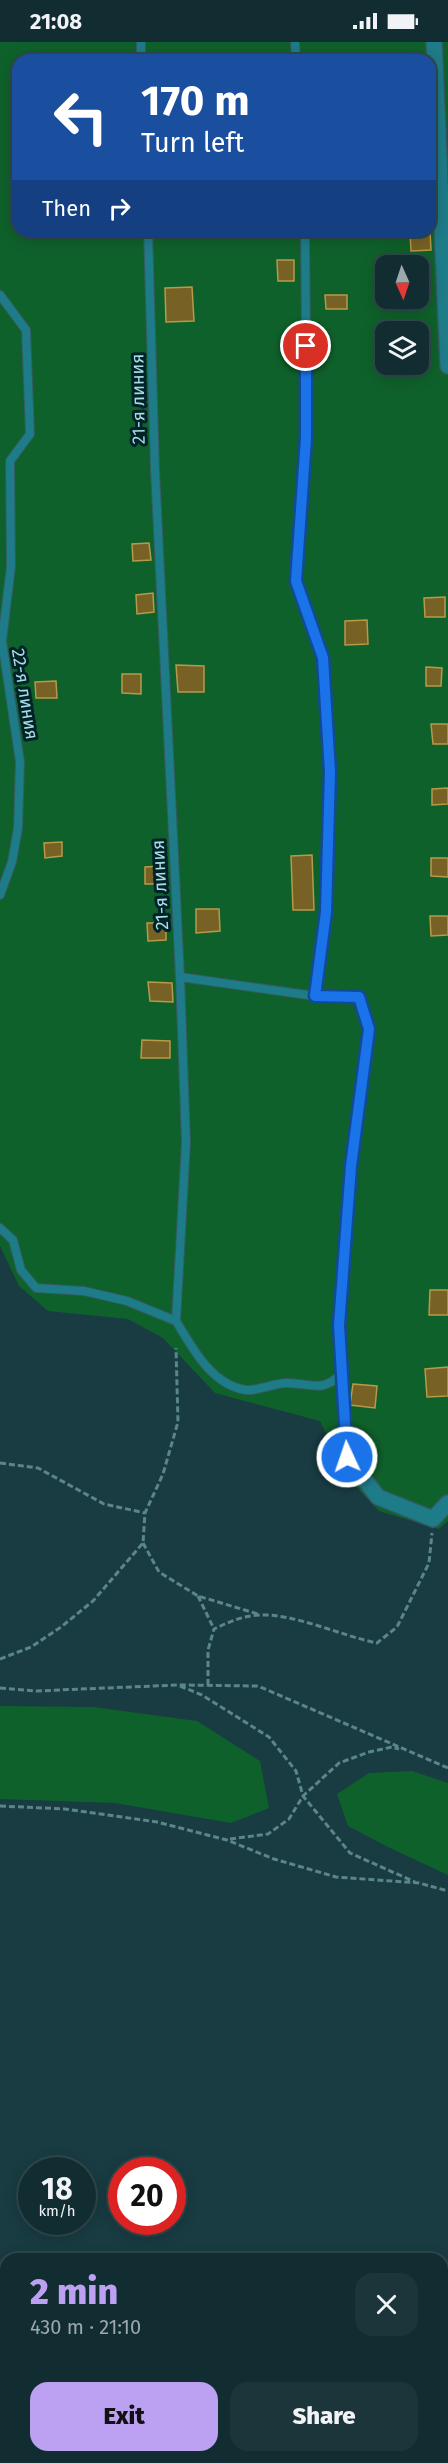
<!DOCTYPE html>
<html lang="en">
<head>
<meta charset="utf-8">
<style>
  :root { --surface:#122d32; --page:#1b353a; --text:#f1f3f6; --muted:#9ca8ac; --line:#31494d; --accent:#bca0f2 }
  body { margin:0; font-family:"Fira Sans",sans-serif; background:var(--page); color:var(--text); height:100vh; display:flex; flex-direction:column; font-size:22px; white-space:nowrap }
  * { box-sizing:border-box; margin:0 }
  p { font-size:20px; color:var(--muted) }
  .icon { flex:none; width:33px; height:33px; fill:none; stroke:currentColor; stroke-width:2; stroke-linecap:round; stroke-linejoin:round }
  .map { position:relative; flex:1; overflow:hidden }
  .drawer { position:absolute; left:0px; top:2211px; width:448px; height:210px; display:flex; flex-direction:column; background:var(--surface); border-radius:18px 18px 0 0; box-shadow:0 3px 15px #0003,0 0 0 2px var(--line) }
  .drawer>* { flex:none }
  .top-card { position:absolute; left:12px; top:12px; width:424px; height:183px; border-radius:18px; box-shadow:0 3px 15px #0003,0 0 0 2px var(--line); background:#1a4fa0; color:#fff; overflow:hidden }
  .needle { width:39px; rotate:177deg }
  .controls { position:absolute; left:375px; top:213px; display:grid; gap:12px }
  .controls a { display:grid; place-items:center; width:54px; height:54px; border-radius:12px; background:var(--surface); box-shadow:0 3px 15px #0003,0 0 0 2px var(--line); font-size:30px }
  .speed { position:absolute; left:18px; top:2115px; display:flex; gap:12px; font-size:30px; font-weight:700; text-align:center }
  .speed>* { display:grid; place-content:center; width:78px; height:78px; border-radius:50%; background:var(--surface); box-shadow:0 3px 15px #0003,0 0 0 2px var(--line); line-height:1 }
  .speed small { font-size:15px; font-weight:400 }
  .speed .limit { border:9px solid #d22; background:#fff; color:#111 }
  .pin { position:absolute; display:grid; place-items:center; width:51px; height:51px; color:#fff; margin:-26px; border:3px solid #fff; border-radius:50%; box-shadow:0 2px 6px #0007 }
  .me { position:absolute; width:66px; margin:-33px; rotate:357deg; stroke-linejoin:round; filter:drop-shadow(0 0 4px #0008) }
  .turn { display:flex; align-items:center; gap:21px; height:126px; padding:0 30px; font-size:27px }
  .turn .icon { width:78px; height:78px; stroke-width:2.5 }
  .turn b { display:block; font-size:42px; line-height:51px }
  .then { display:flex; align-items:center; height:57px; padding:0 30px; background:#0003; gap:12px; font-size:22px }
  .round { display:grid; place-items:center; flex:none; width:63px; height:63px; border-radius:18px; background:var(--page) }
  .head { display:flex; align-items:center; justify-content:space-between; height:102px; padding:0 30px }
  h1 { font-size:36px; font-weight:800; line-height:45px; color:var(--accent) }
  .primary-button { display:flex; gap:12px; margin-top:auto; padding:12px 30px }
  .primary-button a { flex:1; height:69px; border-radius:18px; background:var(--accent); color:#111; font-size:24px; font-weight:800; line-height:69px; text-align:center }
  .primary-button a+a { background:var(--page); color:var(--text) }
  .status { display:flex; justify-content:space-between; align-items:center; height:42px; padding:0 30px; background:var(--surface); direction:ltr }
  .status svg { height:16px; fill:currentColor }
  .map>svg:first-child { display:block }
</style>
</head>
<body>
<div class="status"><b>21:08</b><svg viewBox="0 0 49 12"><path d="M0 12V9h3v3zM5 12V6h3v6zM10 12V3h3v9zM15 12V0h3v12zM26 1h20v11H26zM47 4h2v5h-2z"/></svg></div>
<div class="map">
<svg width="448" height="2421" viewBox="0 0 448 2421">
  <rect width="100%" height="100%" fill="#183c42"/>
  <!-- green -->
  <path fill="#0f612b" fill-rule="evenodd" d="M0,0H448V1479L439,1487L379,1469L348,1436L320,1379L215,1351L163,1296L128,1277L48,1269L19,1244L0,1204ZM18,18H430V189H18ZM386,224H418V256H386ZM386,290H418V322H386Z
    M0,1664L93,1665L197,1679L260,1719L269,1766L231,1781L115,1761L0,1757Z
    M412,1729L448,1741V1833L388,1805L348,1784L337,1752L369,1731Z"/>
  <!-- building -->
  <path fill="#776124" stroke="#b69949" stroke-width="1.5" d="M430,189L431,208L411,209L410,190Z
    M277,218H294V239H278Z
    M192,245L194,279L166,280L165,246Z
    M325,253H347V267H326Z
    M149,501L151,518L133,519L132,502Z
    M153,551L154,570L137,572L136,553Z
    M445,555V575H425L424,556Z
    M367,578L368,602L345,603V579Z
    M176,623L204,624V650H178Z
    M426,625L442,626L441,644H426Z
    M122,632H141V652L122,651Z
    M56,639L57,656H36L35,640Z
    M431,682H448V702H433Z
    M448,746V762L432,763V747Z
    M62,800V814L45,816L44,801Z
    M312,813L314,868H293L291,814Z
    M431,816H448V835L431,834Z
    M162,824V842H145V825Z
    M196,867H219L220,889L196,891Z
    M430,874H448V893L431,894Z
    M147,881H166V898L148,899Z
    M148,940L172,941L173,960L150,959Z
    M142,998L170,999V1016H141Z
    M430,1248H448V1273H429Z
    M448,1325V1354L427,1355L425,1327Z
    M353,1342L377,1344L375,1366L350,1363Z"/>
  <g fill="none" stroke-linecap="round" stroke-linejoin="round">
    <defs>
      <path id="lane" d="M141,0V18
        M295,0L296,18
        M305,189L307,396L296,539L323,616L330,730L326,870L315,954
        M0,253L26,288L30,392L10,419L11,524L2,599L20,720L18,786L12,820L0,853
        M180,935L315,954L359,955L369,987L351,1124L339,1283L347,1415
        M0,1186L13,1198L21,1228L36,1246L84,1249L127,1259L176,1279L186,1100L180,935L155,428L148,189
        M176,1279C192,1305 211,1343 246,1348C258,1349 274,1341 287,1341C311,1341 322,1352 342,1331"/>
      <path id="street" d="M434,0L448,324
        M347,1415L378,1455L433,1477L448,1461"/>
    </defs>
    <!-- lane casing -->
    <use href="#lane" stroke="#335b61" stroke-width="10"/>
    <!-- street casing -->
    <use href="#street" stroke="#335b61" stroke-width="18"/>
    <!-- path -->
    <path stroke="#5b858d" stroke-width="3" stroke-dasharray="6 3" stroke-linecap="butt" d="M0,1421L38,1426L104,1462L145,1471
      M143,1501L159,1530L198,1554L258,1572
      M198,1554L214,1587
      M0,1617L31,1605L61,1585L93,1559L143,1501L145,1471L163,1432L178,1380L176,1306
      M208,1643V1608L214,1587C229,1580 242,1574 259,1573C293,1571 342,1594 377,1601L397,1585L429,1521L432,1491
      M180,1644L202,1653L269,1695L296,1729L303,1754L350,1811L415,1840
      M0,1646L36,1649L179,1643L258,1644L448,1726
      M0,1764L65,1767L157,1780L227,1798L274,1817L336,1835L419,1841L448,1849
      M230,1797L268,1792L289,1777L303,1754L339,1721L369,1710L392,1705L399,1707"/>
    <!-- lane -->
    <use href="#lane" stroke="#1e7b88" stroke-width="8"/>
    <!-- street -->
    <use href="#street" stroke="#1e7b88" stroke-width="15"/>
  </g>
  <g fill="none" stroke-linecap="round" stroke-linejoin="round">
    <defs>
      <path id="route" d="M306,304V396L296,539L323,616L330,730L326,870L315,954L359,955L369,987L351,1124L339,1283L347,1415"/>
    </defs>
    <!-- route casing -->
    <use href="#route" stroke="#114b97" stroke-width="15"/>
    <!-- route -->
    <use href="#route" stroke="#1a73e8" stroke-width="10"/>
  </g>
  <g text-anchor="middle" stroke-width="6" stroke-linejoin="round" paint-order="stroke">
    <!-- street labels -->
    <g font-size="18" fill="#abdde6" stroke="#002328">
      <text transform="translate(138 357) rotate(-91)" y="6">21-я линия</text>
      <text transform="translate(25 652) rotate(81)" y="6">22-я линия</text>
      <text transform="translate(160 843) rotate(-93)" y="6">21-я линия</text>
    </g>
  </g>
</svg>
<div class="controls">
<a><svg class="needle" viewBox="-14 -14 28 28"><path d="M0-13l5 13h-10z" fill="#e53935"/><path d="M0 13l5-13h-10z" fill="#9ca8ac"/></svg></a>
<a><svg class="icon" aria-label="layers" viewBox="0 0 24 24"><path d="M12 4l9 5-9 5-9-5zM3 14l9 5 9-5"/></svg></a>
</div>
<div class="speed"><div>18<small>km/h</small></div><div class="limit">20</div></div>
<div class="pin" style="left:306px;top:304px;background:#d93025"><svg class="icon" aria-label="arrive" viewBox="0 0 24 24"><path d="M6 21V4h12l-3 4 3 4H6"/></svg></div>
<svg class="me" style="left:347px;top:1415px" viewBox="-20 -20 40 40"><circle r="17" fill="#1a73e8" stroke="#fff" stroke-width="3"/><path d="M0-11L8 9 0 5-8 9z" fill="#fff"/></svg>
<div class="top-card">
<div class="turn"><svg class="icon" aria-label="left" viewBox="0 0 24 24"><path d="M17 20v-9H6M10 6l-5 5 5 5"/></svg><div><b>170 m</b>Turn left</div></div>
<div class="then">Then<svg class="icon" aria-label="right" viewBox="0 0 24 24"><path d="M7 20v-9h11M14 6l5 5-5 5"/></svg></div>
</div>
<section class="drawer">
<div class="head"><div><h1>2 min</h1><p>430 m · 21:10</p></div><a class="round"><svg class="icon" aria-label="close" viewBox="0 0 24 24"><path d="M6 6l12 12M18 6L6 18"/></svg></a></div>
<div class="primary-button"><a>Exit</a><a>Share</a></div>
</section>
</div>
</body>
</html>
